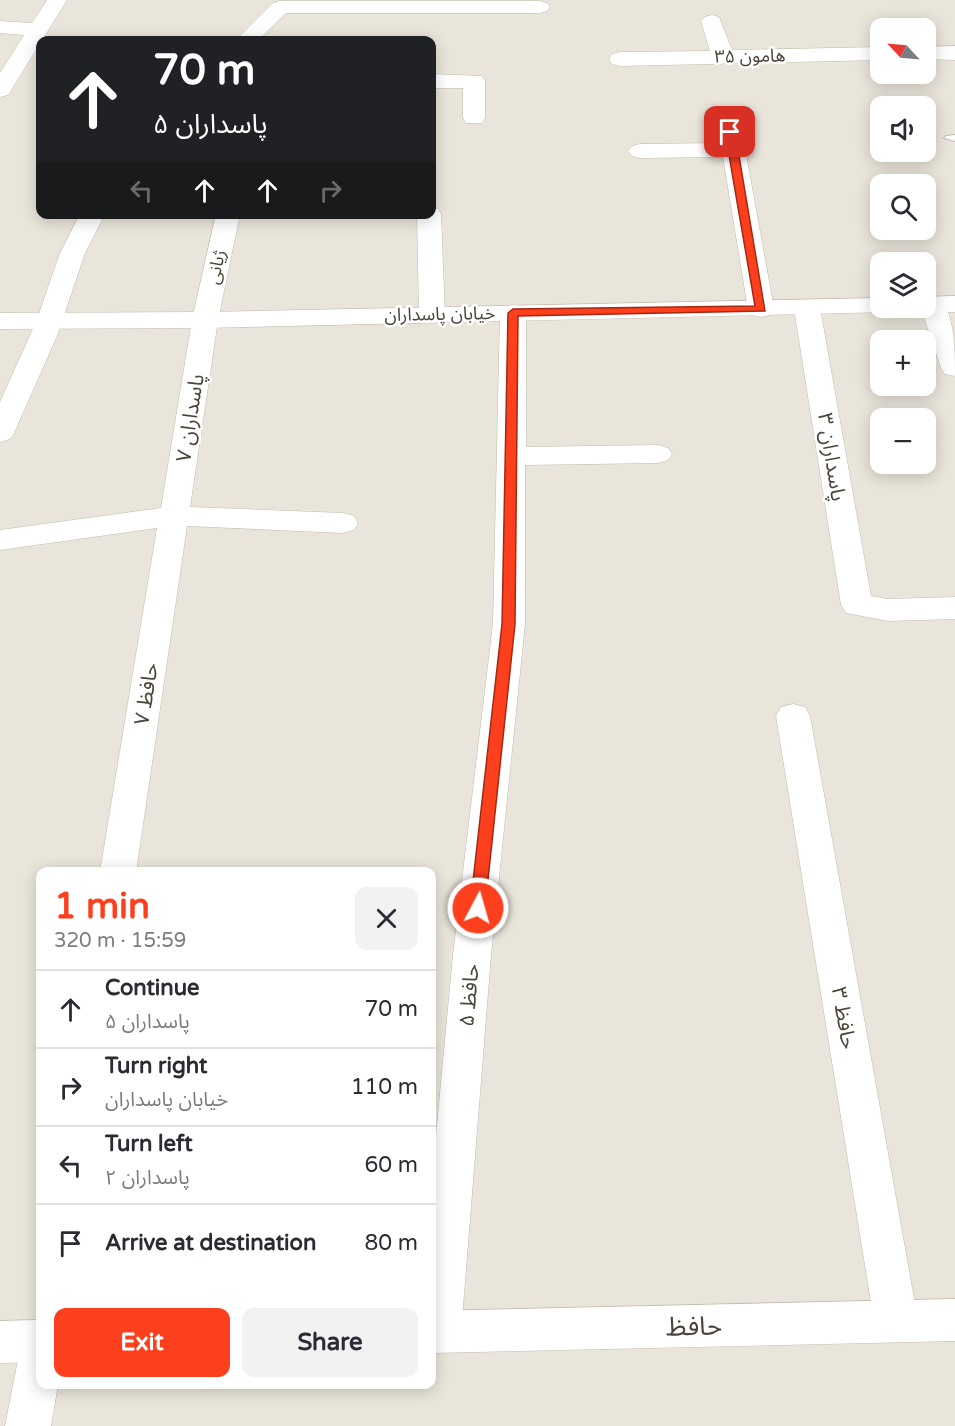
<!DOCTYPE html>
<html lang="en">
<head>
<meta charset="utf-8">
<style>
  :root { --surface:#fff; --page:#f2f2f3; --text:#2b2b33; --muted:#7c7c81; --line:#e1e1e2; --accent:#fc3f1d }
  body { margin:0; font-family:"Varela Round","Noto Sans Arabic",sans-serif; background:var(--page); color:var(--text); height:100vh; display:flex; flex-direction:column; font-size:22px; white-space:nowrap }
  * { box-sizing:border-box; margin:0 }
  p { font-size:20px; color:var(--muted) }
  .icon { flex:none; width:33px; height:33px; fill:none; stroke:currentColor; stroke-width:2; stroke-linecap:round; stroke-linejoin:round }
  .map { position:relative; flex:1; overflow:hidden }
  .drawer { position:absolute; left:36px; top:867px; width:400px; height:522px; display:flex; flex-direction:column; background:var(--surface); border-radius:12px; box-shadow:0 3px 15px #0003 }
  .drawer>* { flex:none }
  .hud { position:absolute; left:36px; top:36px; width:400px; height:183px; border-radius:12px; box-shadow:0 3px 15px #0003; background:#202124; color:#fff; overflow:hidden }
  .needle { width:39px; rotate:296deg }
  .tools { position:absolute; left:870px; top:18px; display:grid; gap:12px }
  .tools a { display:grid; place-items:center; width:66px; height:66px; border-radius:12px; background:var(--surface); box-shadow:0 3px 15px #0003; font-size:30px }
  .pin { position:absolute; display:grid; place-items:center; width:51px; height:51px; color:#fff; margin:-26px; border-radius:12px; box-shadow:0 3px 9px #0006 }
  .me { position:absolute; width:66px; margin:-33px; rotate:6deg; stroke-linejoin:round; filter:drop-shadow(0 0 4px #0008) }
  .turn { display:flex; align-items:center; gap:21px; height:126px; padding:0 18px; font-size:27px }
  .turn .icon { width:78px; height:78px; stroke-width:2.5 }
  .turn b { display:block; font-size:42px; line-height:51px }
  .lanes { display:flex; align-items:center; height:57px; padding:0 18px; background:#0003; justify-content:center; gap:30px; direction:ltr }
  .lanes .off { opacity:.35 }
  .round { display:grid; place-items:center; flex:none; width:63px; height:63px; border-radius:12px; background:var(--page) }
  .summary { display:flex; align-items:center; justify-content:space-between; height:102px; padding:0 18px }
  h1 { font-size:36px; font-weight:700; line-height:45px; color:var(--accent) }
  .primary-button { display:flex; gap:12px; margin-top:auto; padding:12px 18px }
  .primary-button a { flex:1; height:69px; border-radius:12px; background:var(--accent); color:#fff; font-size:24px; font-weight:700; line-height:69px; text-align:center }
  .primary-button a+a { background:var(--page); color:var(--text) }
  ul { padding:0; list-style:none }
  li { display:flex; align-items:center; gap:18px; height:78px; padding:0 18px; border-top:2px solid var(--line) }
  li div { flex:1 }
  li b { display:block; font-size:22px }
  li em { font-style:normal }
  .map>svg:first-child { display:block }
</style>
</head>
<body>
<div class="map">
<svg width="955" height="1426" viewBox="0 0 955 1426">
  <rect width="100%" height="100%" fill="#f6f3ec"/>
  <!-- residential -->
  <path fill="#eae5da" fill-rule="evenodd" d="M0,0H955V1426H0ZM880,28H926V74H880ZM40,40H432V214H40ZM880,106H926V152H880ZM880,184H926V230H880ZM880,262H926V308H880ZM880,340H926V386H880ZM880,418H926V464H880ZM40,872H432V1384H40Z"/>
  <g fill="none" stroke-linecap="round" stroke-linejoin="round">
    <defs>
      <path id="service" d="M955,135V141L944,138L946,136Z"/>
      <path id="minor" d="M47,0H67L8,95L0,97V73L24,35L0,33V21L32,23Z
        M280,1H540L547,3L550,7L547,11L540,13H286L258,40H236L273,3Z
        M712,15L719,17L732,50L880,47V60L620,66L612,64L609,59L612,54L620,52L710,51L701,21L705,17Z
        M955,46V60L926,59V47Z
        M432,74L482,76L485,81V118L482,123H466L463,118V88H432Z
        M730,125L738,127L742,132L774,309L770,315L761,317L752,315L748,309L723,157L640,158L632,156L628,151L632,146L640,144L720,143L718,132L722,127Z
        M432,207L438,209L441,214L445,315L441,321L432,323L423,321L419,315L417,214H432Z
        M80,214H105L85,253L57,336L14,433L10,439L0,442V402L36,322L60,253Z
        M216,214H240L218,320L190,507L343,513L354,516L358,523L354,530L343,533L187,526L136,872H100L157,528L0,550V530L161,508L192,320Z
        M933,297L942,299C955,322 955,350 955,376L945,374L941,368L921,308H926V299Z
        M807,300L816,302L820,308L871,596L888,599L955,597V619L888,621L846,613L841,605L794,308L798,302Z
        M513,305L522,307L526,313V447L658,445L668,448L672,454L668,460L658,463L525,465V624L491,955L461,1332L454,1347L439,1353L432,1350V1178L453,955L493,624L500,313L504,307Z
        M793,704L805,707L810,716L918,1321L911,1336L896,1342L881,1336L874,1321L776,716L781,707Z
        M40,1338V1384H58L51,1426H5L18,1360L24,1345Z"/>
      <path id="tertiary" d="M955,296V312L926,313L915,308H926V297Z
        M880,298V308H892L889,312L205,328L0,329V313L205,312Z
        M955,1299V1341L432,1353V1311Z
        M40,1320V1362L0,1363V1321Z"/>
    </defs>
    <!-- service casing -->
    <use href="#service" stroke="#c2bbae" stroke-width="2"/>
    <!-- minor casing -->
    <use href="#minor" stroke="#c2bbae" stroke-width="1"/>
    <!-- tertiary casing -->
    <use href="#tertiary" stroke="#c2bbae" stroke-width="1"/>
    <!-- service -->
    <use href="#service" fill="#fff" fill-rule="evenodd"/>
    <!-- minor -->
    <use href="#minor" fill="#fff" fill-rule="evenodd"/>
    <!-- tertiary -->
    <use href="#tertiary" fill="#fff" fill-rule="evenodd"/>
  </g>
  <!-- route -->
  <path fill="#fc3f1d" stroke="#a42913" stroke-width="1.5" d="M730,129L735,132L765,311L518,316L515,624L485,908L478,914L470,908L502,624L508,313L513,309L755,306L725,132Z"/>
  <g text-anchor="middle" stroke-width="5" stroke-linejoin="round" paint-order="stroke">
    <!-- far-street labels -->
    <g font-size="18" fill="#4b4439" stroke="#fff">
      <text transform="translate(750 56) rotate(-1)" y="6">هامون ۳۵</text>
      <text transform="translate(216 267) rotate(-78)" y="6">ژیانی</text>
      <text transform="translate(440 314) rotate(-1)" y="6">خیابان پاسداران</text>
    </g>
    <!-- street labels -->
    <g font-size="21" fill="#4b4439" stroke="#fff">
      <text transform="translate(190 418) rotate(-81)" y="7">پاسداران ۷</text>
      <text transform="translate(832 457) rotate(81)" y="7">پاسداران ۳</text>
      <text transform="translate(146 694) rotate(-81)" y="7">حافظ ۷</text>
      <text transform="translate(469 995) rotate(-85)" y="7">حافظ ۵</text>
      <text transform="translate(844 1018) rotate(80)" y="7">حافظ ۳</text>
    </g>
    <!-- near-street labels -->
    <g font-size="26" fill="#4b4439" stroke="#fff">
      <text transform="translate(694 1326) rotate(-1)" y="9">حافظ</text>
    </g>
  </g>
</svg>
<div class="tools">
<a><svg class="needle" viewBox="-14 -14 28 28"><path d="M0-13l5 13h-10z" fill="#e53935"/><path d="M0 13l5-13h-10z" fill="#7c7c81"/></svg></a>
<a><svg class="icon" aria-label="sound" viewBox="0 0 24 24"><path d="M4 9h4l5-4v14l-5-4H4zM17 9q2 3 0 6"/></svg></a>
<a><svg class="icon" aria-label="search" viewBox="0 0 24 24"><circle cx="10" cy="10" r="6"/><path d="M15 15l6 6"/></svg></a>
<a><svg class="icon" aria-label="layers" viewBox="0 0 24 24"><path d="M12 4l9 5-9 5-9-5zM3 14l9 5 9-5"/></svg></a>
<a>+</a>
<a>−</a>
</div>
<div class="pin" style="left:730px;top:132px;background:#d93025"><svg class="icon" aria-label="arrive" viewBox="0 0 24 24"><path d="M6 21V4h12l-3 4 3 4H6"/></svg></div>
<svg class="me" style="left:478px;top:908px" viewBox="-20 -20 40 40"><circle r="17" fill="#fc3f1d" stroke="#fff" stroke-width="3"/><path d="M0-11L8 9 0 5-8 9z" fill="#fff"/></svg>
<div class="hud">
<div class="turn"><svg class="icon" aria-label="ahead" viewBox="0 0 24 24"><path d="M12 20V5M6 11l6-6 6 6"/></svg><div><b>70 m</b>پاسداران ۵</div></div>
<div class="lanes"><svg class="icon off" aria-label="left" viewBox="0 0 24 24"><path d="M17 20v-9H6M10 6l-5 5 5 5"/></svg><svg class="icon" aria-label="ahead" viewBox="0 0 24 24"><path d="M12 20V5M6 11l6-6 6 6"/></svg><svg class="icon" aria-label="ahead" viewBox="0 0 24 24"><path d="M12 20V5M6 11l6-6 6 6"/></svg><svg class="icon off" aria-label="right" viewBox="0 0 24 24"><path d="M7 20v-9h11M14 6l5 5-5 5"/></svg></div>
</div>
<section class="drawer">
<div class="summary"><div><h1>1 min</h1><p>320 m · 15:59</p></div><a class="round"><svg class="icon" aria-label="close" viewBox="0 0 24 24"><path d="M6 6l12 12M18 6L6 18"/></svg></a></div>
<ul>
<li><svg class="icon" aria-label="ahead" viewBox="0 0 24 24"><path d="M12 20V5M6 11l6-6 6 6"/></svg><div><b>Continue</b><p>پاسداران ۵</p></div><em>70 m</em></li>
<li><svg class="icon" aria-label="right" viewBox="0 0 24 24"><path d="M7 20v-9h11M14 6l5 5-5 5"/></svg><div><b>Turn right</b><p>خیابان پاسداران</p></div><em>110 m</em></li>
<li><svg class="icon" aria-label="left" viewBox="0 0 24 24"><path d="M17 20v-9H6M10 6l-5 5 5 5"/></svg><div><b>Turn left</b><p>پاسداران ۲</p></div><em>60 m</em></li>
<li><svg class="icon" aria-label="arrive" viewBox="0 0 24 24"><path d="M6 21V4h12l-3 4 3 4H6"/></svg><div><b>Arrive at destination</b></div><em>80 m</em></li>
</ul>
<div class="primary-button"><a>Exit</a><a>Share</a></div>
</section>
</div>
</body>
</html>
